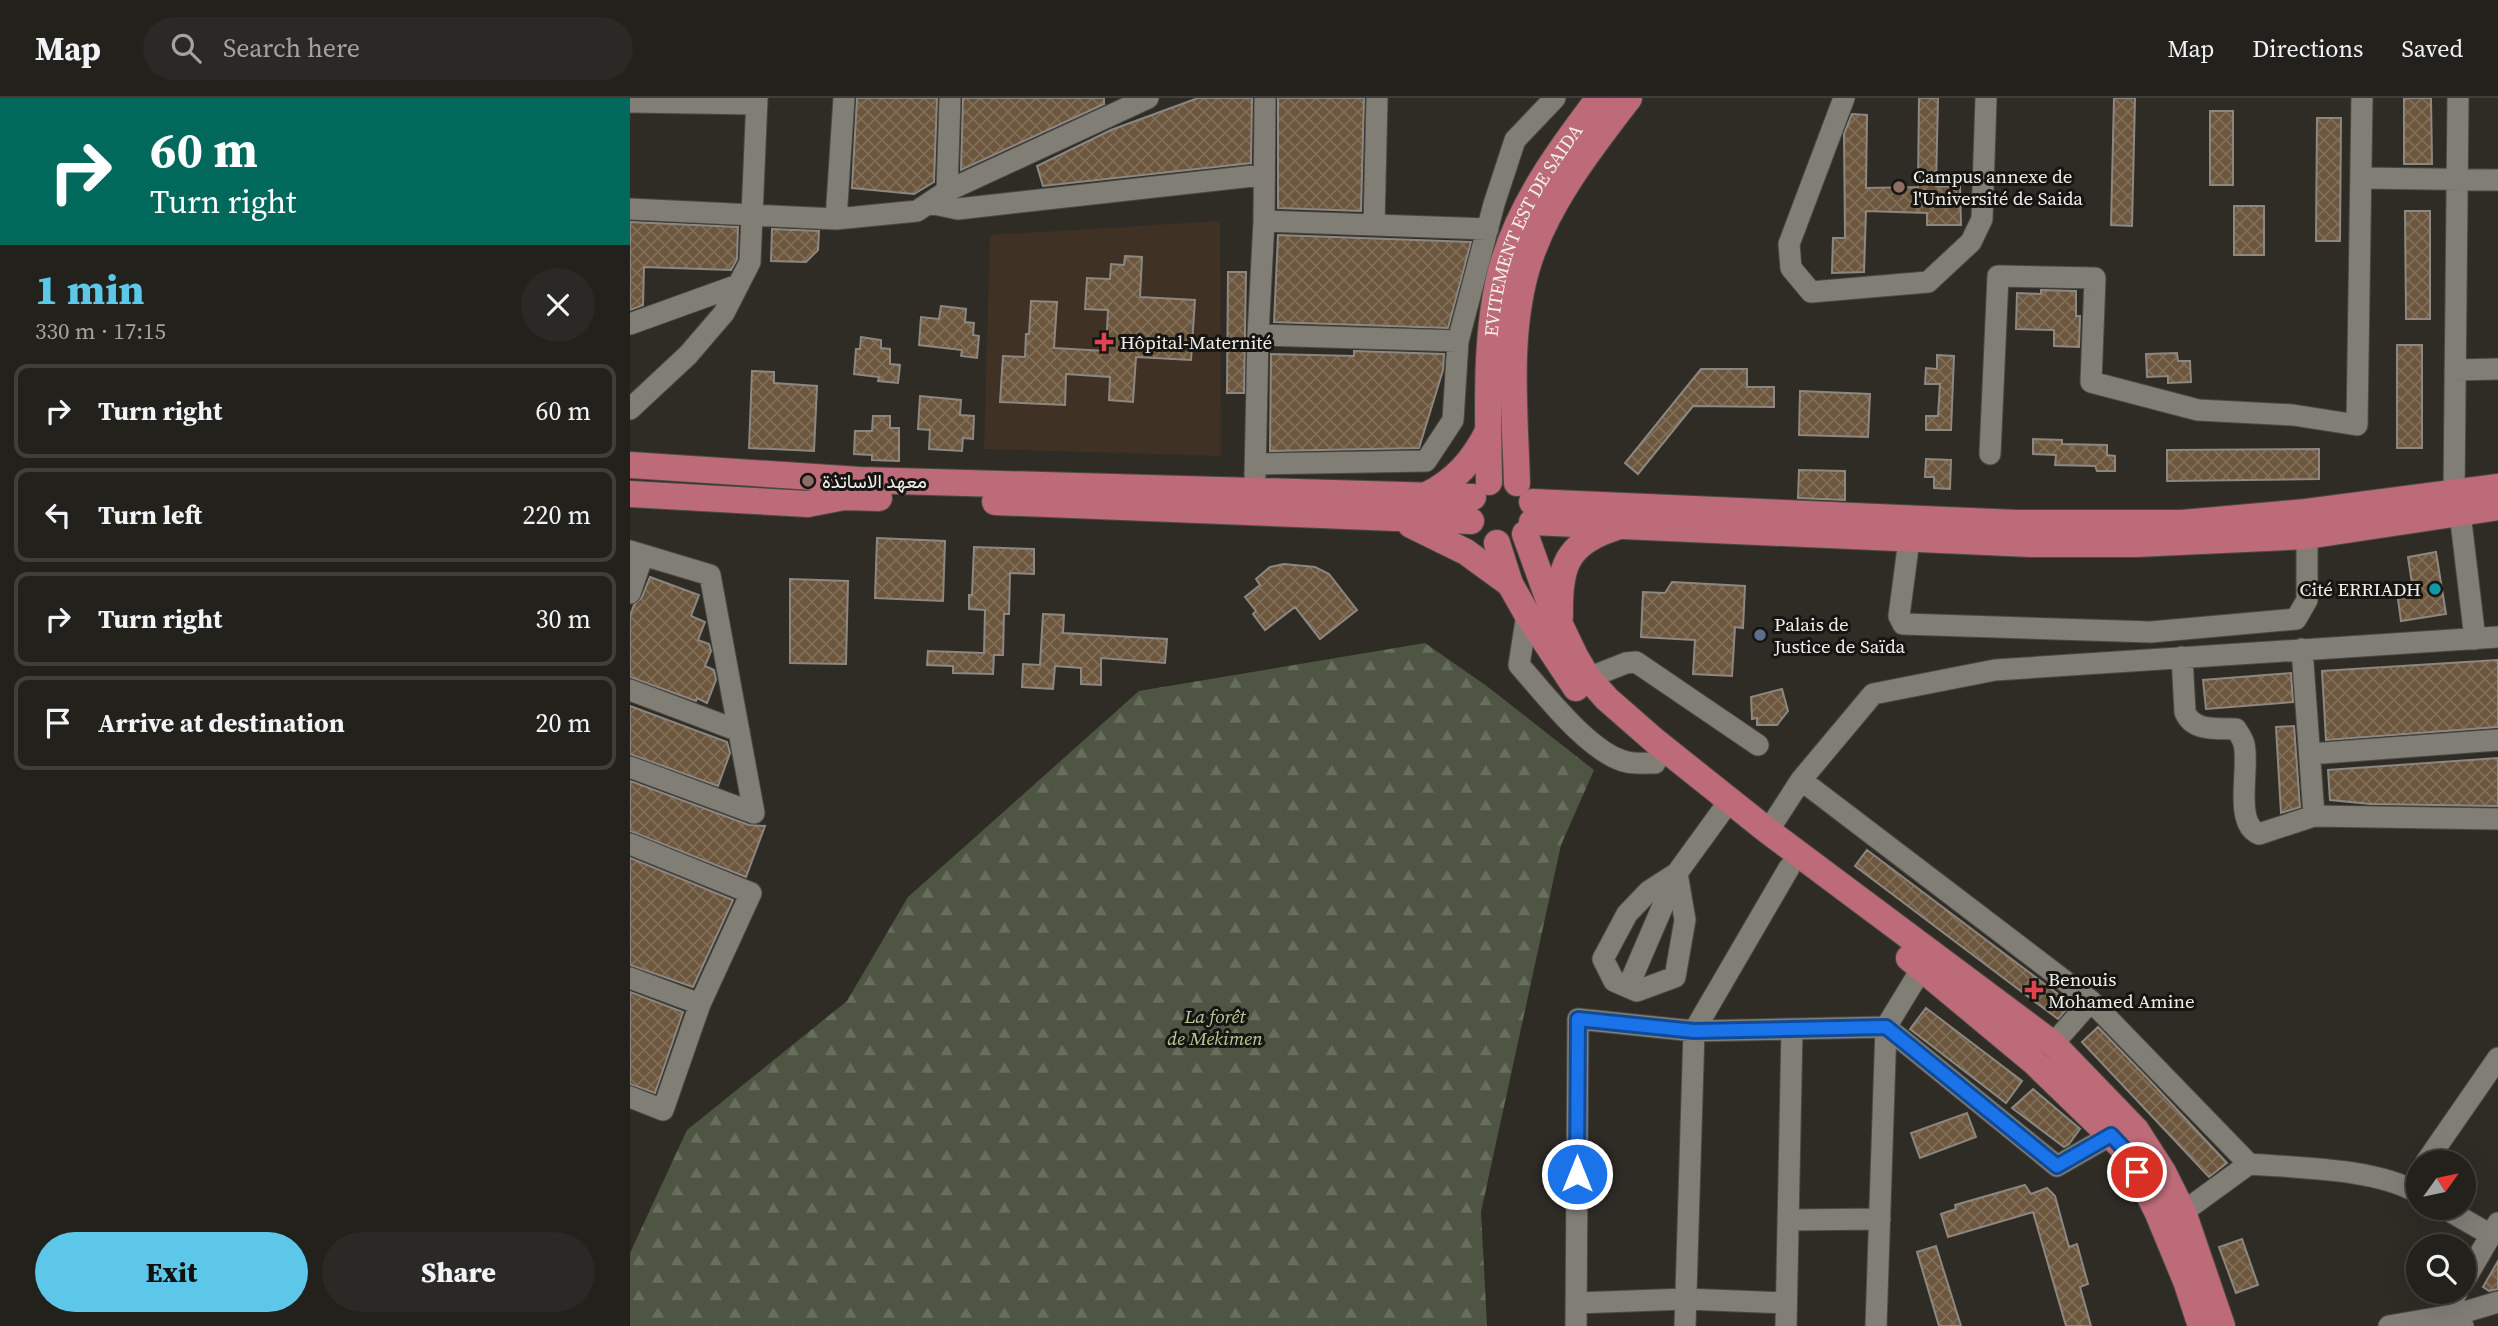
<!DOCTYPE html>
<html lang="en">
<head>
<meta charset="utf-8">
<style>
  :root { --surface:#23211c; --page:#2b2925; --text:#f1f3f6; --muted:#a3a3a3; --line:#403e3b; --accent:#5cc7e8 }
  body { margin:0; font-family:"Source Serif 4",Vazirmatn,serif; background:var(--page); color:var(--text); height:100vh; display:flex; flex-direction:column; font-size:26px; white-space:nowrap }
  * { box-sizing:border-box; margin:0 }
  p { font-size:23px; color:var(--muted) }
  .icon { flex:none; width:38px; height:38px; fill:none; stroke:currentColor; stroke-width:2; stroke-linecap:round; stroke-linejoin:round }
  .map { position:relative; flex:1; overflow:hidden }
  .details { display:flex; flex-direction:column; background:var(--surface); width:630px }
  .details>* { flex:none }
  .guide { background:#00695c; color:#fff; overflow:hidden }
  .needle { width:46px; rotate:57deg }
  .buttons { position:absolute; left:1776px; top:1052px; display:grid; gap:14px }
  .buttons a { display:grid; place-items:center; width:70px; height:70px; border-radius:50%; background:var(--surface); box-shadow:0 7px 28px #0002,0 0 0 2px var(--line); font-size:35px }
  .pin { position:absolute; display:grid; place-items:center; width:60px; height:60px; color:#fff; margin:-30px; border:4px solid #fff; border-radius:50%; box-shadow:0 2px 7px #0007 }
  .me { position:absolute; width:77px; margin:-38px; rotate:0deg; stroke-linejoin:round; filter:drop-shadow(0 0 5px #0008) }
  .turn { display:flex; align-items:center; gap:24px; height:147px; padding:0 35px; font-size:32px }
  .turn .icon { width:91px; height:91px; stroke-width:2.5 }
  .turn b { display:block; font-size:49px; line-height:60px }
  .round { display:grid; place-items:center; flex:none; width:74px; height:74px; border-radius:37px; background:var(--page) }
  .overview { display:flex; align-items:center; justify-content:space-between; height:119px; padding:0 35px }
  h1 { font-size:42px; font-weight:800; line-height:52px; color:var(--accent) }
  .cta { display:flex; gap:14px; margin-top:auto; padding:14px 35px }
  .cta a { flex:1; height:80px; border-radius:42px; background:var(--accent); color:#111; font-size:28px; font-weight:800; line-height:80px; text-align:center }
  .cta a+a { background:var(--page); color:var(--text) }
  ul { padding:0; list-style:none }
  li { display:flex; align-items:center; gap:21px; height:94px; margin:0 14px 10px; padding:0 21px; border:4px solid var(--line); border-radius:14px }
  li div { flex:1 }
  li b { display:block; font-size:26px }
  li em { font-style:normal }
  header { display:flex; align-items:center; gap:42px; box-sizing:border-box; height:98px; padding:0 35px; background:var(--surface); border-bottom:2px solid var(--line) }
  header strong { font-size:33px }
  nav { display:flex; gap:38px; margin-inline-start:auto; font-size:24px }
  .search { width:490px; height:63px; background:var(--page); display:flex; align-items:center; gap:18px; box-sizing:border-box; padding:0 24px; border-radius:38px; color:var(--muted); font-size:26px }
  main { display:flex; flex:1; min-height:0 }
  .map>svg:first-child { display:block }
</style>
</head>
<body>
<header>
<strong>Map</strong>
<div class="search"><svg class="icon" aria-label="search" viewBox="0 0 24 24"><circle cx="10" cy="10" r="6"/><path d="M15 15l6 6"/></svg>Search here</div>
<nav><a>Map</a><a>Directions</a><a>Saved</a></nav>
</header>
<main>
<section class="details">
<div class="guide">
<div class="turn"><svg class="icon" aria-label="right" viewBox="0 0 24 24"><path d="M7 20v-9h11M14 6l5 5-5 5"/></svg><div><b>60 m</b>Turn right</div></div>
</div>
<div class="overview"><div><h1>1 min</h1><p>330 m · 17:15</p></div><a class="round"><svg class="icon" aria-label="close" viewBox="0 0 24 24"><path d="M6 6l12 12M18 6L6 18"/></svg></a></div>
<ul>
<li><svg class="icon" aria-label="right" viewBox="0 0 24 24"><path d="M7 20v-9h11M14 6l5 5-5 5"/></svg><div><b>Turn right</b></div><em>60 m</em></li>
<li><svg class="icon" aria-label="left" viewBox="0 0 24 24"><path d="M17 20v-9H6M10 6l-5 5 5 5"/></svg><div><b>Turn left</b></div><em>220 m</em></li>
<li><svg class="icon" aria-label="right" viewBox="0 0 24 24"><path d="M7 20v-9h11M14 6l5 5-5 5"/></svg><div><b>Turn right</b></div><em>30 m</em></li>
<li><svg class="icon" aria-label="arrive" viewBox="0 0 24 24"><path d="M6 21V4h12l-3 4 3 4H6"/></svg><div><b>Arrive at destination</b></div><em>20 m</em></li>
</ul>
<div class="cta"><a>Exit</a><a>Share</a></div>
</section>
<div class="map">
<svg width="1868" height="1228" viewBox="0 0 1868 1228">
  <defs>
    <pattern id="forest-firs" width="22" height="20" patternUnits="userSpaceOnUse" patternTransform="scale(1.75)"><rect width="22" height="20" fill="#4e5543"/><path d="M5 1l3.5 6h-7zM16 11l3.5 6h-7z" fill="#686e5e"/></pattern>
    <pattern id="building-cross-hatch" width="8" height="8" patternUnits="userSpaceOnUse" patternTransform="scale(1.75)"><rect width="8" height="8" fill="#6c563d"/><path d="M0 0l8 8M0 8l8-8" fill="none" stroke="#816f59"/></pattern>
  </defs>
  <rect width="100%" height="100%" fill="#2f2c26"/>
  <!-- medical -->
  <path fill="#3f3124" d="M590,123L591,358L354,351L360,137Z"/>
  <!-- forest -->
  <path fill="url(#forest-firs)" d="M795,545L858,589L964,672L931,747L851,1114L857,1228H0V1155L57,1032L217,903L278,799L509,593Z"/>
  <!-- building -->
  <path fill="url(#building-cross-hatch)" stroke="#8d8781" stroke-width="2" d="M227,0H307L304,84L284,96L222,90Z
    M333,0H474V6L331,72Z
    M568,0H622L621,65L413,88L407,68L481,32Z
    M648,0H734L731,113L648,110Z
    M1289,0H1308L1306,88L1330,89L1331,127H1297V115L1236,113L1234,174L1202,175L1203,140H1215L1214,36L1222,16L1237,17L1236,90L1288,89Z
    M1484,0H1505L1502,128L1481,127Z
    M1774,0H1801L1802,66H1774Z
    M1580,13H1603V87H1580Z
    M1687,20H1711L1710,143H1686Z
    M1604,108H1634V157H1604Z
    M1775,113H1800V221H1776Z
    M0,124L108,129L107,161L101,172L14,169L13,207L0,212Z
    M142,131L189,133L188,152L176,164L141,163Z
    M648,137L841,144L818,230L644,224Z
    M495,158L512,159L510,199L565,202L561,262L506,259L503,304L479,302L480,279L436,276L435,307L370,304L373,258L395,259L396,236H399L401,203L427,204L424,250L476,253L478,212L455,211L457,180L480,181L481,166L494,167Z
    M598,174H616L614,295H597Z
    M1411,192L1446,193V218H1450L1449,249L1424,248V232L1386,231L1387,195L1411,196Z
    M311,208L336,211L335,224L344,225L343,237L349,238L347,260L331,258L332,252L289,247L291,219L309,221Z
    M231,239L251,242V250L260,251V266L270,267L268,285L248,283L249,279L224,276L226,251H230Z
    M1767,247H1792V350H1767Z
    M724,253L814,256L813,272L789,350L640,353L641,256L724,258Z
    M1547,255L1548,263H1560L1561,284L1538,285V278L1517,279L1516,256Z
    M1307,257L1324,258L1321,332H1296V318H1308L1310,286H1295L1296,270L1307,271Z
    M1071,271H1117V289H1144V309L1063,308L1008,376L995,365Z
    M122,273L144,274V285L187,288L184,353L119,350Z
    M1170,293L1240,296L1238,339L1169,337Z
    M290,298L331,302L330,317L344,318L343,341L333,340L332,353L299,351L300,332L288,331Z
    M243,318H260V330H269V363L242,362V357L224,356L225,333H242Z
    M1403,341L1432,342V346L1477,347V357L1485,358V373H1467L1465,368L1425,367L1426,357L1403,356Z
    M1689,351V381L1537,383V352Z
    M1296,361L1321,362L1320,391L1304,390V379H1295Z
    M1169,372L1215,373V402L1168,400Z
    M247,440L315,443L313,503L245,500Z
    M344,449L404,451V476L380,475L379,516H374L373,557H364L363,576L323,575V568L297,567L298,553L354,555L355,512L339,511V497H342Z
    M1806,454L1816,516L1771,523L1768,501L1784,499L1778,459Z
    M654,466L685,469L699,476L727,512L690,541L665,509L635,532L623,516L626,513L615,499L630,487L626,481L640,469Z
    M20,479L69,497L61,518L75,524L68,542L79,546L81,553L75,568L84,572L86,582L77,605L67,600L66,603L0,579V518L4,507L12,499Z
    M160,481L218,483L216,566L160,565Z
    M1042,484L1115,488L1113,530L1105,529L1102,578L1063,576L1065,542L1011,539L1013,494L1035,495Z
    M413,516L434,517L433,535L537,541L535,565L471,560V587L451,586V570L425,568L423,591L392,589L393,566L410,567Z
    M1868,562V629L1696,642L1692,573Z
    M1661,575L1663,604L1576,611L1573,582Z
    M1152,591L1158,613L1147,627H1127V620L1122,621L1121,599Z
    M0,608L97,644L100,655L88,688L0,656Z
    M1664,628L1670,709L1651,715L1646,629Z
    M1868,660V708L1741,706L1700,702L1698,672Z
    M0,683L119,727L135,728L116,779L0,733Z
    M1237,752L1441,906L1428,921L1225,768Z
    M0,760L103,802L63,889L0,867Z
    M0,894L53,914L25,995L0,986Z
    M1296,910L1392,983L1376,1005L1280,931Z
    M1468,929L1522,985L1597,1065L1579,1079L1452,944Z
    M1403,991L1450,1031L1439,1046L1434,1049L1382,1010Z
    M1337,1015L1346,1039L1290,1060L1281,1035Z
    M1395,1087L1401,1096L1417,1090L1425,1098L1439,1149L1447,1146L1458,1186L1450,1189L1461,1228H1436L1403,1114L1318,1139L1311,1116L1326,1111L1325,1107Z
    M1612,1141L1628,1187L1606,1195L1589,1149Z
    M1306,1148L1331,1228H1309L1287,1154Z
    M1868,1163V1191L1859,1193L1853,1189Z"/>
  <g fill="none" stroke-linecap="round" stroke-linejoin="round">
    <defs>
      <path id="minor" d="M1214,0L1159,146L1161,170L1181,194L1298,184L1341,144L1352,121L1356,0
        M1828,0L1824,395L1830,415L1845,541
        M0,4L127,6
        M1731,80L1868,82
        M317,93L320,0
        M299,105L328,111L632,77
        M0,111L206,121L287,113L317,93L518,0
        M206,121L214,0
        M634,123L858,131
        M744,127L747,0
        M0,226L108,187
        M628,237L828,243
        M1825,272L1868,271
        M0,311L58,257L94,215L120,164L127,0
        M1360,356L1368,178L1465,180L1461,284L1568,312L1663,317L1727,327L1732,0
        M627,366L796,363L823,322L828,243L864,106L885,42L925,0
        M625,378L628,237L634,123L635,0
        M1279,442L1269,518L1273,526L1521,534L1666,521L1677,502V438
        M0,453L80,477L124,715
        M0,495L13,457
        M897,516L889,567C914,595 960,656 997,664C1006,666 1016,665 1025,665
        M1672,551L1684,718
        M1552,559L1555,614C1563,634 1587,630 1606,631C1609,636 1613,641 1614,646C1620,670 1603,725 1629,736L1684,718L1868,721
        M958,580L996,565L1006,564L1128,647
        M0,592L109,633
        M1680,656L1868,642
        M0,669L124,715
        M1171,682L1461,903L1619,1066C1668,1070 1746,1070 1788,1095
        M1138,733L1171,682L1243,596L1365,572L1868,539
        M0,746L121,795L70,906L33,1012L0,999
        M1047,775L1055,822L1045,879L1007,893L984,883L973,861L997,816L1019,793L1047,775L1100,702
        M0,880L70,906
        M998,889L1047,775
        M1423,946L1461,903
        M1796,1064L1868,960
        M1814,1110L1861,1137
        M1553,1114L1619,1066
        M1158,1122L1250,1121
        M1834,1183L1868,1125
        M1827,1194L1823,1201L1833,1228
        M947,1205L1055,1201L1156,1205
        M946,1228L948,921L1064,933L1256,929L1427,1068L1481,1037
        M1055,1228L1064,933L1159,770
        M1156,1228L1162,931
        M1246,1228L1256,929L1292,870
        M1759,1228L1828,1216L1868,1204"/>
      <g id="major">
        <path d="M0,367L230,382L843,399"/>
        <path id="s1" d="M859,384C858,316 854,231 873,166C891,104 931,50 969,0"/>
        <path d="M887,385C885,315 877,241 896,173C914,109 959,52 999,0"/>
        <path d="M0,396L178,406L214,399L249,400"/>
        <path d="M795,398C825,383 843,363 858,333"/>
        <path d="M365,404L841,423"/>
        <path d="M902,404L1387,425H1552L1676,414L1868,389"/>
        <path d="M902,424L1401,446H1506L1677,438L1868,409"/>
        <path d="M781,427L836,454L880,486"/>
        <path d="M895,436L921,508L945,558L958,580L977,601L1025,643L1138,733L1423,946L1506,1032L1533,1074L1553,1114L1592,1228"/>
        <path d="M867,445L880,486L897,516L946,590"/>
        <path d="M930,518C929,470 935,446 984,430"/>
        <path d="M1279,860L1404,964L1497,1054L1527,1113L1556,1183L1571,1228"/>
      </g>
    </defs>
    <!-- minor casing -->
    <use href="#minor" stroke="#4b4944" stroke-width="23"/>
    <!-- major casing -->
    <use href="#major" stroke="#4b4944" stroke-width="28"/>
    <!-- minor -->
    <use href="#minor" stroke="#817e76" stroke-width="21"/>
    <!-- major -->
    <use href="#major" stroke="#bd6b78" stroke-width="26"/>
  </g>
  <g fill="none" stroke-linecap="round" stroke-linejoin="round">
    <defs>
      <path id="route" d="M947,1076L948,921L1064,933L1256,929L1427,1068L1481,1037L1497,1054L1507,1074"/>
    </defs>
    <!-- route casing -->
    <use href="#route" stroke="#114b97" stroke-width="18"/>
    <!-- route -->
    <use href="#route" stroke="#1a73e8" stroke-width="12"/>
  </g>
  <!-- markers -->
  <g fill="#8d6e63" stroke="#161512" stroke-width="2.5">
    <circle cx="1269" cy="89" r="7"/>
    <circle cx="178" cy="383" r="7"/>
  </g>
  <g fill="#e0444e" stroke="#161512" stroke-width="2.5">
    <path d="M470.5 233.5h7v7h7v7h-7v7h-7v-7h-7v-7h7z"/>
    <path d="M1400.5 881.5h7v7h7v7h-7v7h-7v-7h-7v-7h7z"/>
  </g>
  <circle fill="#0f9aa8" stroke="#161512" stroke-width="2.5" cx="1805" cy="491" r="7"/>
  <circle fill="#5c6f8a" stroke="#161512" stroke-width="2.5" cx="1130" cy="537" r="7"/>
  <g text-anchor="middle" stroke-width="6" stroke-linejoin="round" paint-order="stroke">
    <!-- poi labels -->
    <g font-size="19" fill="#f1efeb" stroke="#161512" text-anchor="start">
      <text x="1283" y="85">Campus annexe de<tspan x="1283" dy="22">l'Université de Saida</tspan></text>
      <text x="490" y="251">Hôpital-Maternité</text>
      <text x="192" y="390">معهد الاساتذة</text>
      <text x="1791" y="498" text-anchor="end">Cité ERRIADH</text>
      <text x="1144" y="533">Palais de<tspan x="1144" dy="22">Justice de Saïda</tspan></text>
      <text x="1418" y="888">Benouis<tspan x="1418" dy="22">Mohamed Amine</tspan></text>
    </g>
    <!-- street labels -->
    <g font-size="19" fill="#f1efeb" stroke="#161512">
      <text dy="7" stroke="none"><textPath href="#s1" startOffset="261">EVITEMENT EST DE SAIDA</textPath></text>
    </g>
    <!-- park labels -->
    <g font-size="19" font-style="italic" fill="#b9ce97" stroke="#161512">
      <text x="585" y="925">La forêt<tspan x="585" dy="22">de Mekimen</tspan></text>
    </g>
  </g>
</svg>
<div class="buttons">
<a><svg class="needle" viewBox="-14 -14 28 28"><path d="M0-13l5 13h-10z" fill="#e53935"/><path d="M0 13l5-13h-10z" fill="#a3a3a3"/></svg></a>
<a><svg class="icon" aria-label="search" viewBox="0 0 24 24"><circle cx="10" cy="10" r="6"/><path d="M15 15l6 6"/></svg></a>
</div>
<div class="pin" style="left:1507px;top:1074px;background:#d93025"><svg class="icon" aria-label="arrive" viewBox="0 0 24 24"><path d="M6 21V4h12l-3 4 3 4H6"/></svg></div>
<svg class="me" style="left:947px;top:1076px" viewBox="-20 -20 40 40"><circle r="17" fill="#1a73e8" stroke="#fff" stroke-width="3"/><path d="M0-11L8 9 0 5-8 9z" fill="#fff"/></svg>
</div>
</main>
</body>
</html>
